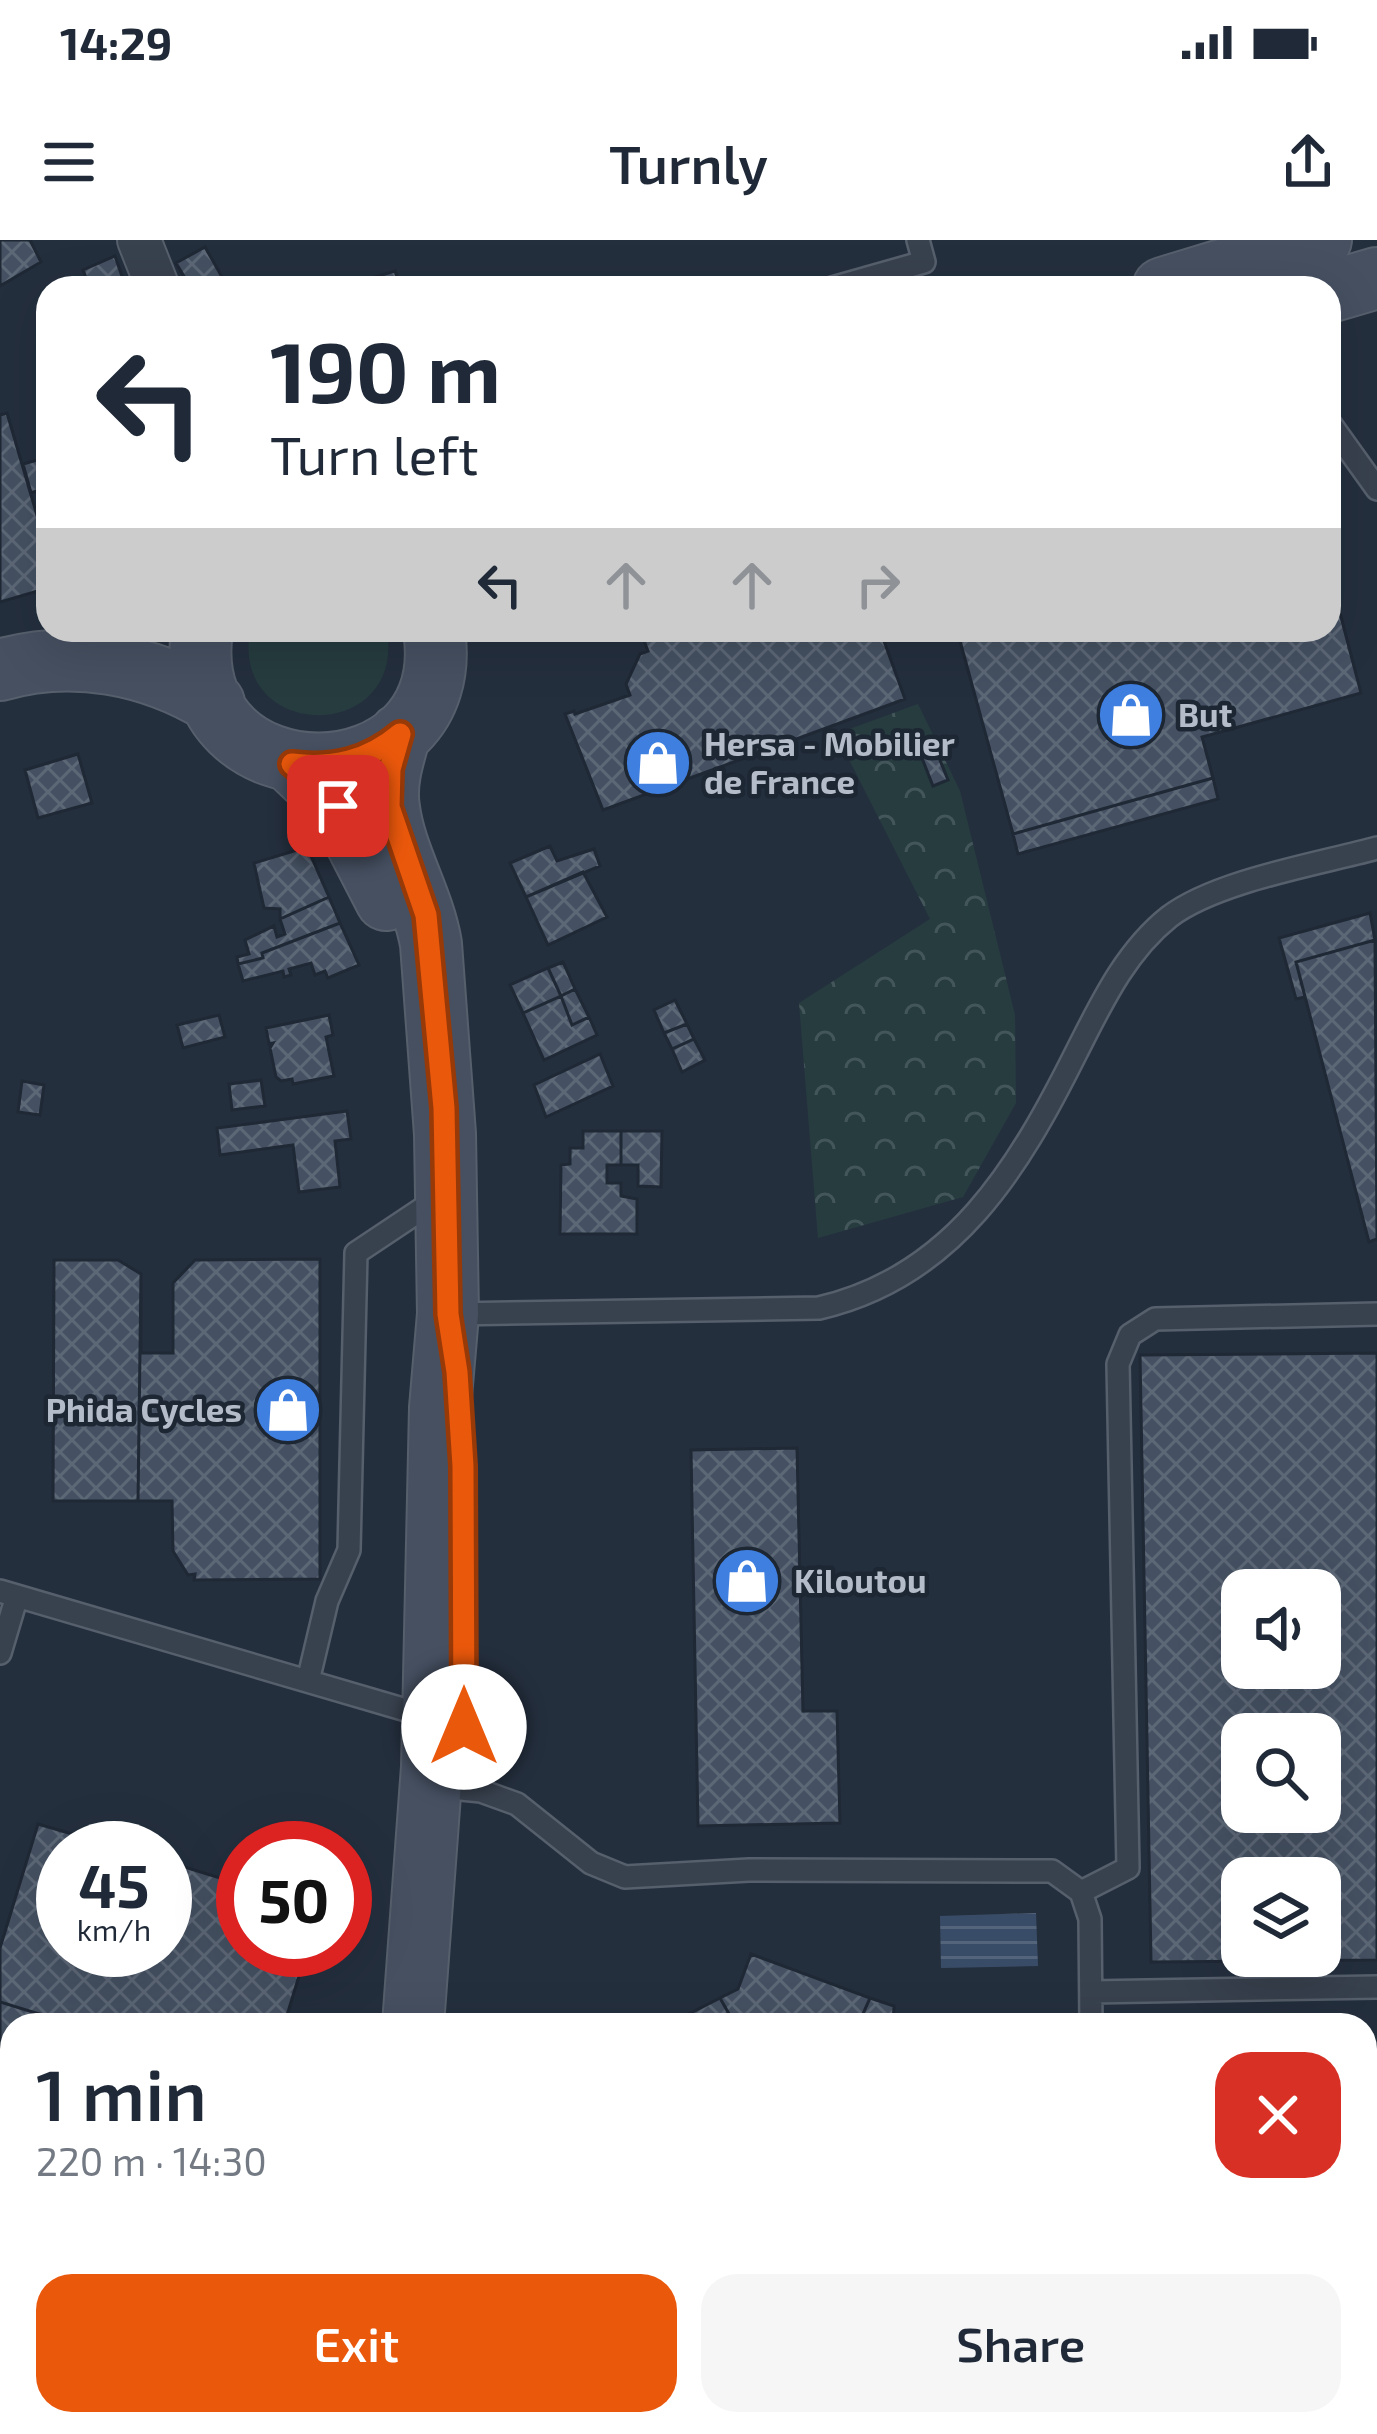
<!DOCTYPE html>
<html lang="en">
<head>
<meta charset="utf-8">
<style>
  :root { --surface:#fff; --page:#f6f6f7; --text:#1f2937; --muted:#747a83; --accent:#ea580c }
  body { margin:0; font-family:"Exo 2",sans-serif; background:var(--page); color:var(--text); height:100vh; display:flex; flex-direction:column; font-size:45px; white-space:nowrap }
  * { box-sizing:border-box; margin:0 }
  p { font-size:39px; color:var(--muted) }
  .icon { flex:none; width:66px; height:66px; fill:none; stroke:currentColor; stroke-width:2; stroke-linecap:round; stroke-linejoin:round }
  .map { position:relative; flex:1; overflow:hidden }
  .drawer { position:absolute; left:0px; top:1773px; width:1377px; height:423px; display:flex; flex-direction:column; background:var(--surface); border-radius:36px 36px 0 0; box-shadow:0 12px 48px #0002 }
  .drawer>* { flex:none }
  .banner { position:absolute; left:36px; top:36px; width:1305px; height:366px; border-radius:36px; box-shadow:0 12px 48px #0002; background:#fff; color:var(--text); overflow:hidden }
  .controls { position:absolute; left:1221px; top:1329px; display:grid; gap:24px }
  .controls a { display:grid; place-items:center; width:120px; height:120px; border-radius:24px; background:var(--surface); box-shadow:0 12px 48px #0002; font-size:60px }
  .speed { position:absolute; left:36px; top:1581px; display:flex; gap:24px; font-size:60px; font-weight:700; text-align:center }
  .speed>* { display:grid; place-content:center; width:156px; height:156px; border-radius:50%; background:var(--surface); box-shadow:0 12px 48px #0002; line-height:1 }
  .speed small { font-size:30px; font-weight:400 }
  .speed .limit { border:18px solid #d22; background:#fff; color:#111 }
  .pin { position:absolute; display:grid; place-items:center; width:102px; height:102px; color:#fff; margin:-51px; border-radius:24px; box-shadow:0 6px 18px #0006 }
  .me { position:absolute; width:132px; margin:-66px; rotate:0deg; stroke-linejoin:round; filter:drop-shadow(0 0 9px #0008) }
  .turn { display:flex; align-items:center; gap:42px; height:252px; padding:0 36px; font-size:54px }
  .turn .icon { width:156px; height:156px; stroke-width:2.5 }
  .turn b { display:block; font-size:84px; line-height:102px }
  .lanes { display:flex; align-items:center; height:114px; padding:0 36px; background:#0003; justify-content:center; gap:60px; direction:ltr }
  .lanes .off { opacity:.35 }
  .round { display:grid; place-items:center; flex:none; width:126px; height:126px; border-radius:36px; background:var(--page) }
  .head { display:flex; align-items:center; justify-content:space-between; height:204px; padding:0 36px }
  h1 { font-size:72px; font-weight:600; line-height:90px }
  .primary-button { display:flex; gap:24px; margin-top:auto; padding:24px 36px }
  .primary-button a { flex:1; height:138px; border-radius:36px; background:var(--accent); color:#fff; font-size:48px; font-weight:600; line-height:138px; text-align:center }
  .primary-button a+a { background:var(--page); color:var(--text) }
  .status { display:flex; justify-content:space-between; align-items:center; height:84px; padding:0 60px; background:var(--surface); direction:ltr }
  .status svg { height:33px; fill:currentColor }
  header { display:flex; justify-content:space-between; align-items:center; height:156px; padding:0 36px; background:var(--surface); font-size:54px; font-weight:600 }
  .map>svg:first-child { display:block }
</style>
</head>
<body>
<div class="status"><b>14:29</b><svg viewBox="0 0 49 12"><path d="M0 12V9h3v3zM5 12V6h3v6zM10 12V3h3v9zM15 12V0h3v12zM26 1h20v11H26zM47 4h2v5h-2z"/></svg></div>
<header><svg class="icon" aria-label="menu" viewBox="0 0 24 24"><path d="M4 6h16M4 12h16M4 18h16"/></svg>Turnly<svg class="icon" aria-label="share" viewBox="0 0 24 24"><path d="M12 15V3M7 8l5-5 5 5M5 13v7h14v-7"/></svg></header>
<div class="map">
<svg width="1377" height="2194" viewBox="0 0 1377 2194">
  <defs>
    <pattern id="forest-crowns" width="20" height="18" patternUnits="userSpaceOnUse" patternTransform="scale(3)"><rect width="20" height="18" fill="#263c3f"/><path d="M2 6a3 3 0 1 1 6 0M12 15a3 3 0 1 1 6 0" fill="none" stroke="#435659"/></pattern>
    <pattern id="water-rules" width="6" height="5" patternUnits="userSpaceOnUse" patternTransform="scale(3)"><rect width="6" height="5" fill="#394c67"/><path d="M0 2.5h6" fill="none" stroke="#53647b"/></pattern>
    <pattern id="building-cross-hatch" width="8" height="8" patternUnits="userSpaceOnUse" patternTransform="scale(3)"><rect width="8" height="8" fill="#455162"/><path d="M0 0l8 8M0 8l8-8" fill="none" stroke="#5d6877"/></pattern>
  </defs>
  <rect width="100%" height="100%" fill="#242f3e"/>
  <!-- grass -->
  <path fill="#263c3f" d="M250,390H387C406,504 230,503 250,390Z"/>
  <!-- forest -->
  <path fill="url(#forest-crowns)" d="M918,464L960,551L1015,775L1016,863L963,957L818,998L799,763L930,679L836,494Z"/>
  <!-- water -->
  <path fill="url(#water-rules)" d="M1036,1673L1038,1726L941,1728L940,1676Z
    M618,2184H780L808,2194H620Z"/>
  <!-- building -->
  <path fill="url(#building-cross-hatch)" stroke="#1f2835" stroke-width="3" fill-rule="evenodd" d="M0,0H30L41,22L0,46Z
    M205,7L222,37L203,48H191L176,23Z
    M115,16L126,48H90L83,30Z
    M395,31L401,48H369L365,40Z
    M7,173L48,313V348L0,362V175Z
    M48,217V247L31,253L23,224Z
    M1329,331L1361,453L1202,497L1213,538L1013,594L957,390H1329Z
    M640,390H880L905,459L603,570L565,474L574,471L575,474L630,455L626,444L640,414L648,411Z
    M933,503L948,540L933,546L918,508Z
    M78,514L92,563L38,578L25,530Z
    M1213,538L1218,559L1018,614L1013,594Z
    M550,606L557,621L594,609L600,626L526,657L510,623Z
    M307,607L329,657L280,679V669L264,668L254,623Z
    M583,632L607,677L548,705L526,657Z
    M329,657L340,683L262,713L263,718L238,724L237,717L249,714L245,700L274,686L277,697L285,694L280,679Z
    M1370,673L1375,700L1296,722L1305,757L1296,759L1279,698Z
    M340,683L359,725L328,738L325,731L315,735L311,723L289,729L291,735L284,737L283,731L243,741L238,724L263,718L262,713Z
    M1375,700L1377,999L1369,1002L1296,722Z
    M563,722L575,749L561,756L548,728Z
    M548,728L561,756L523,773L510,745Z
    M575,749L589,777L572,785L561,756Z
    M561,756L572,785L589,777L597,795L544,820L523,773Z
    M675,760L687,784L664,793L654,770Z
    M219,775L225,797L183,808L177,785Z
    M329,775L333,795L326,797L334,836L293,844L292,839L281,841L276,837L270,808L273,803L269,804L266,788Z
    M687,784L694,799L672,809L664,793Z
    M694,799L705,820L682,832L672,809Z
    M600,814L613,846L546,877L534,845Z
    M261,840L265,866L232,870L229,844Z
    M22,841L44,845L40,875L18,872Z
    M347,871L351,899L335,901L340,947L299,952L293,905L220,915L217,888Z
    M583,891H621V925H607V943H621V956L637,959V994H560L561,925L570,924V908H583Z
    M621,891H662L661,947L638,946V925H621Z
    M320,1019V1339L194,1340L195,1334L188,1335L173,1311L172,1261H138L141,1034V1113H173V1043L195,1020Z
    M54,1020H118L141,1034L138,1261H53Z
    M1377,1113V1720L1151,1722L1140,1115ZM1242,1350H1320V1428H1242ZM1242,1494H1320V1572H1242ZM1242,1638H1320V1716H1242Z
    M797,1208L803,1471H837L840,1583L698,1586L691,1210Z
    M38,1584L120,1608H63V1710H165V1621L243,1645V1710H307L284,1785H75L0,1762V1708Z
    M751,1714L870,1758L858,1785H725L729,1774L720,1758L738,1749Z
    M720,1758L729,1774L725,1785H694L689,1774Z
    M870,1758L894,1766L893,1785H858Z
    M0,1762L75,1785H12V1855L0,1851Z
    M1365,1961L1377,1976V2194H1064L1068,2184H1365Z
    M0,1964L12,1968V2078L0,2074Z"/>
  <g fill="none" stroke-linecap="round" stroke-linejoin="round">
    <defs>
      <path id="lane" d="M832,48L924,22L918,0
        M1329,182L1377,249
        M454,1074L819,1068C954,1037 1019,927 1076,813C1101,764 1125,712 1169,677C1216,641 1318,624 1377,608
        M0,1351L464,1487
        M0,1413L17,1356
        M308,1441L327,1361L349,1310L356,1013L437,959
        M431,1546L481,1551L517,1564L591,1623L625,1637L749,1630L1052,1631L1081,1652L1090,1679L1091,1785
        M1081,1652L1128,1628L1118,1124L1130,1095L1155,1079L1377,1074
        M1091,1752L1377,1747"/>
      <path id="street" d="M139,0L158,48"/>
      <path id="secondary" d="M1163,48L1321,0
        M1329,52L1377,38
        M202,390C177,569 461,567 434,390
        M0,430C72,409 150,424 214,463
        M400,494C393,518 385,543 389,568C395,615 423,657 431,704L445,894L448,1074L440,1168L432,1527L413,1785
        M292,523L338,567L386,660
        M390,2194L392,2184"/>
    </defs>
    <!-- lane casing -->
    <use href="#lane" stroke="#565f6c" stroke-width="26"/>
    <!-- street casing -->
    <use href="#street" stroke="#565f6c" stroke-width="46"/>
    <!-- secondary casing -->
    <use href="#secondary" stroke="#565f6c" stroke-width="64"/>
    <!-- lane -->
    <use href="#lane" stroke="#38414e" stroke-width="21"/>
    <!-- street -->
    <use href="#street" stroke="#38414e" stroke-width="42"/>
    <!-- secondary -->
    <use href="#secondary" stroke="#465061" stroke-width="60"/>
  </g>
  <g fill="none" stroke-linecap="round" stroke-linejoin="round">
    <defs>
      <path id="route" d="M338,566L292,524C333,529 368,521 400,494L390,529L389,567L426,675L444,868L448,1074L457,1132L463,1226L464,1487"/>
    </defs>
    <!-- route casing -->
    <use href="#route" stroke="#983908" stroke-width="30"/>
    <!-- route -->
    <use href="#route" stroke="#ea580c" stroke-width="21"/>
  </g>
  <!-- icons -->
  <defs>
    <symbol id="shop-disc" viewBox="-11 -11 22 22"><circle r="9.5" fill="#3f7fe0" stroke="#1d2633"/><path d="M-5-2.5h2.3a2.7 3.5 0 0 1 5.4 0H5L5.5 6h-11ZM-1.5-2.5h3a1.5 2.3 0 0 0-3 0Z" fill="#fff"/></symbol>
  </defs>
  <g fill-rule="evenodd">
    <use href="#shop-disc" x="1093" y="437" width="76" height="76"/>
    <use href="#shop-disc" x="620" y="485" width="76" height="76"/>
    <use href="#shop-disc" x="250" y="1132" width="76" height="76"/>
    <use href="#shop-disc" x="709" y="1303" width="76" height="76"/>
  </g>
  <g text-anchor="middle" stroke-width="9" stroke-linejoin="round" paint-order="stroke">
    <!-- poi labels -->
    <g font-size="33" font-weight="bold" fill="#b4bcc9" stroke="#1d2633" text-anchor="start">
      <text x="1178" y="487">But</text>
      <text x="704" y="516">Hersa - Mobilier<tspan x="704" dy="38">de France</tspan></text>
      <text x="242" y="1182" text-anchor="end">Phida Cycles</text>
      <text x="794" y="1353">Kiloutou</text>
    </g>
  </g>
</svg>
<div class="controls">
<a><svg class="icon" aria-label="sound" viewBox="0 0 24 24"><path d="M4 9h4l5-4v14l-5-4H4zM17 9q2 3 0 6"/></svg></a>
<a><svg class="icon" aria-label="search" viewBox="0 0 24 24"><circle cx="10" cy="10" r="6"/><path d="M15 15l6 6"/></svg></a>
<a><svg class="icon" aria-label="layers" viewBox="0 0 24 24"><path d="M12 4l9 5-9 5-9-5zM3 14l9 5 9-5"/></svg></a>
</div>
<div class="speed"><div>45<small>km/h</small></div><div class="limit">50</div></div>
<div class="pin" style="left:338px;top:566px;background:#d93025"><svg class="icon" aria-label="arrive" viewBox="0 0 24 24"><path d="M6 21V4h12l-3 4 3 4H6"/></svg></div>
<svg class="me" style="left:464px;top:1487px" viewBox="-20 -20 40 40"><circle r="19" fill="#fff"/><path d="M0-13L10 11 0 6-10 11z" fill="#ea580c"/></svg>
<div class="banner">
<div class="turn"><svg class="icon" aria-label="left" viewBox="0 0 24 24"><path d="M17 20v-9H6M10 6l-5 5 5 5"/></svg><div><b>190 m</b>Turn left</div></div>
<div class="lanes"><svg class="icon" aria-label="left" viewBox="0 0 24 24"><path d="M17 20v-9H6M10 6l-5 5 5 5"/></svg><svg class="icon off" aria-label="ahead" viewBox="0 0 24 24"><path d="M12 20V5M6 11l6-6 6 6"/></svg><svg class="icon off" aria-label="ahead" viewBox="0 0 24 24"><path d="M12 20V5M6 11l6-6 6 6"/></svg><svg class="icon off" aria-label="right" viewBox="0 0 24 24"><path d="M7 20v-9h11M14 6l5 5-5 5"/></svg></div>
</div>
<section class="drawer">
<div class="head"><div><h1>1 min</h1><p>220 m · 14:30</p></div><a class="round" style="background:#d93025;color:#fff"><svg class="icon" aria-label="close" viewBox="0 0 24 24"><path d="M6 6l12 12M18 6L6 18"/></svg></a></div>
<div class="primary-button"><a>Exit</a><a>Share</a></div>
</section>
</div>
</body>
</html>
